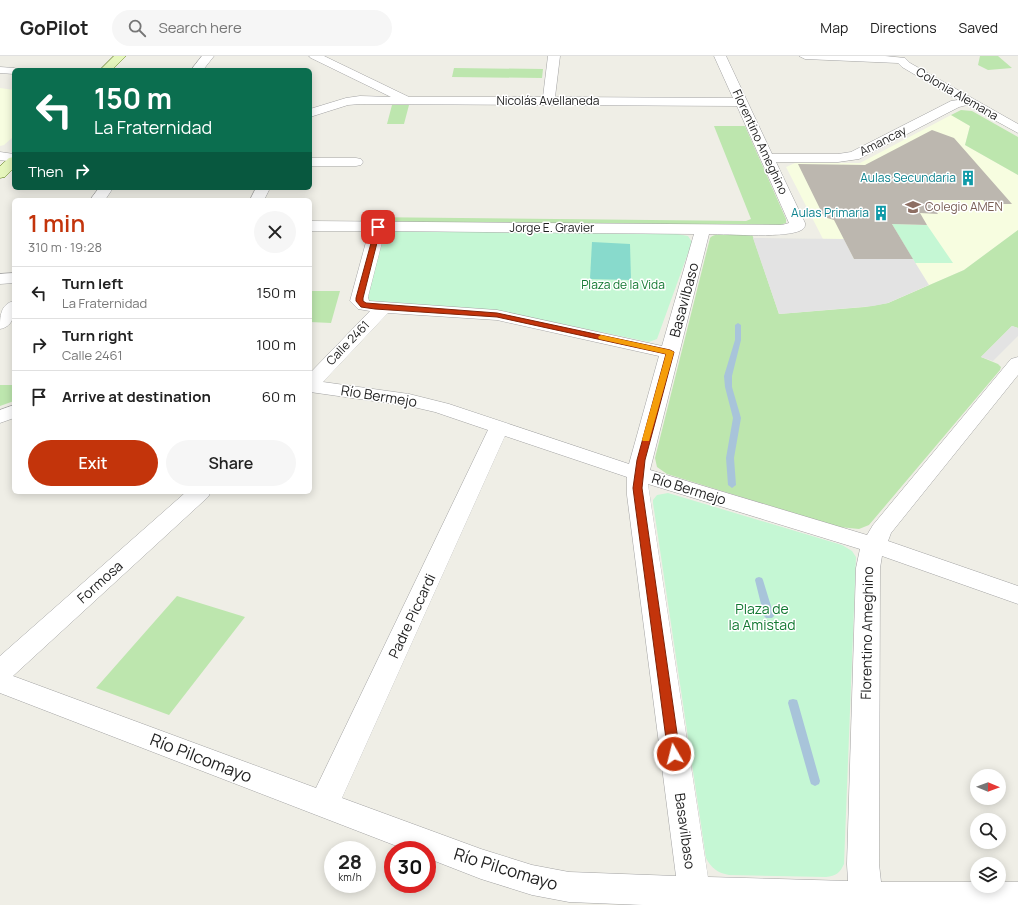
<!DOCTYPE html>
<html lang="en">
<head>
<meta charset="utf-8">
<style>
  :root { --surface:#fff; --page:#f6f6f6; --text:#222; --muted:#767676; --line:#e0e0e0; --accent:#c3340b }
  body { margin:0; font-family:Manrope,sans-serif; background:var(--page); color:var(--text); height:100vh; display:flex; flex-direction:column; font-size:15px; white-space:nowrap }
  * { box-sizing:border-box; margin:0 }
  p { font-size:13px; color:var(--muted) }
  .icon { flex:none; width:22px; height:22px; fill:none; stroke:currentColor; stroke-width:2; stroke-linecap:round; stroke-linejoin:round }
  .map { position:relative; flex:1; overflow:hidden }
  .side { position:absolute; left:12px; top:142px; width:300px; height:296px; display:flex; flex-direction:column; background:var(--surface); border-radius:6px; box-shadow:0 2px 10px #0003 }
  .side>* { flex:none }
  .top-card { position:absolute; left:12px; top:12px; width:300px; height:122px; border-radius:6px; box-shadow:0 2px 10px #0003; background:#0b6e4f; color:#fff; overflow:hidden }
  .needle { width:26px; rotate:91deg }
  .fabs { position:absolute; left:970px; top:713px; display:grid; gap:8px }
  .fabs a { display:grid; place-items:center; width:36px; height:36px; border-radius:50%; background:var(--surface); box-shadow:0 2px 10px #0003; font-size:20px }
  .speed { position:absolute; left:324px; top:785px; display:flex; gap:8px; font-size:20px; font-weight:700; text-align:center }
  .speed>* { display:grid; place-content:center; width:52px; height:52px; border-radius:50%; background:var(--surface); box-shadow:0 2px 10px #0003; line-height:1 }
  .speed small { font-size:10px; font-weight:400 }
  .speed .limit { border:6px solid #d22; background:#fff; color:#111 }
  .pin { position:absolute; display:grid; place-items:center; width:34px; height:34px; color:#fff; margin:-17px; border-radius:8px; box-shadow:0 2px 6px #0006 }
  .me { position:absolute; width:44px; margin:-22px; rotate:352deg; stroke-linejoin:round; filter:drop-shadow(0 0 3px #0008) }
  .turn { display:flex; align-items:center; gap:14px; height:84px; padding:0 16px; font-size:18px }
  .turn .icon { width:52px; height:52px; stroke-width:2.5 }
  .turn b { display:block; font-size:28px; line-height:34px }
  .then { display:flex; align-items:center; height:38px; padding:0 16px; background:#0003; gap:8px; font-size:15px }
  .round { display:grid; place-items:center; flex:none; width:42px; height:42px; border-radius:21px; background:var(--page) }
  .overview { display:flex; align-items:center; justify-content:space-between; height:68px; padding:0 16px }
  h1 { font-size:24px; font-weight:600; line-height:30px; color:var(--accent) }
  .button { display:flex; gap:8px; margin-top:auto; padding:8px 16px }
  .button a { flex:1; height:46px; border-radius:24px; background:var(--accent); color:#fff; font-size:16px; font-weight:600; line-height:46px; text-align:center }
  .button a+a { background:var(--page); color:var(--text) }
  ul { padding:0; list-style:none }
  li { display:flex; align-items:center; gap:12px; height:52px; padding:0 16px; border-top:1px solid var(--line) }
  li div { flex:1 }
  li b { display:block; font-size:15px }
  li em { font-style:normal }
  header { display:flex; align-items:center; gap:24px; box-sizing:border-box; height:56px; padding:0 20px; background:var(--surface); border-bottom:1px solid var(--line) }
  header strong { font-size:19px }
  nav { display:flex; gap:22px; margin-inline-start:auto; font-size:14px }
  .search { width:280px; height:36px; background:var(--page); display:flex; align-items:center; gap:10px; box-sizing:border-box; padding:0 14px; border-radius:22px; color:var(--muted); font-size:15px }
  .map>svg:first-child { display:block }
</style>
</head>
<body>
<header>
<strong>GoPilot</strong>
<div class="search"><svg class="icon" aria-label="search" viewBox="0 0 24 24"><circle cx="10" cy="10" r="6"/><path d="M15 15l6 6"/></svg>Search here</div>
<nav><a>Map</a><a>Directions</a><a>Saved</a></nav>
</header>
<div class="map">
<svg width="1018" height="849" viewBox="0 0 1018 849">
  <rect width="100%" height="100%" fill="#efeee6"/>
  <!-- education -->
  <path fill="#f7fde0" d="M0,32L14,34V80L4,89L0,90Z
    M951,59L970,70L965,89L1018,119V174L964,214L888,247L753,182L823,183L786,111L795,107H860Z"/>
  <!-- grass -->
  <path fill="#bde6ae" d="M980,0H998L1012,12L988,14L978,9Z
    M454,12L543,13L542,22L452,21Z
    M392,49H409L404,68H387Z
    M961,54L972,55L1018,81V119L965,89L970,70L951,59Z
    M714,70H745L786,163V167L777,170L360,166L362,161L746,165L751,163Z
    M1018,174V272L1012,270L981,301L998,308L1001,311L1000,314L869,469L859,473L839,471L667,418L657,411L655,402L710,182C717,175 742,178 752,178L779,258L865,251L888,247L964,214Z
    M310,235H340L331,267L310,266Z
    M0,329H14V345L0,350Z
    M177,540L245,561L169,659L96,632Z"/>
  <!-- park -->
  <path fill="#c5f7d4" d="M892,168L927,169L953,207H915Z
    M397,175L677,178L688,180L692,186L657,283L649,286L505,256L369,245L367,241L383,181Z
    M668,437L842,489L852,495L856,501L844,808C840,817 836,820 826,821L729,819C718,817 711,812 706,802L653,447V444L657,439Z"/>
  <!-- pitch -->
  <path fill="#88dacc" d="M592,186L630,188L631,224L590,223Z"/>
  <!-- parking -->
  <path fill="#e3e3e3" d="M753,182L844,183L854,203H913L929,229L888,247L873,250L779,258Z
    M1012,270L1018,272V280L993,305L981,301Z"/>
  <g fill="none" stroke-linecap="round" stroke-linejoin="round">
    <!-- stream -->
    <path fill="#a8c4da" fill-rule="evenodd" d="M738,267L741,269V284L732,320V331L741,362L734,402L736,429L732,432L728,429L726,402L733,362L725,331L724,320L735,284V269Z
      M759,521L762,522L763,524L774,560L772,562H766L764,560L755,524L756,522Z
      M793,643L797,644L798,647L820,725L819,728L815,730L811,728L810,725L788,647L789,644Z"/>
  </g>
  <!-- building -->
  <path fill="#bcb7af" d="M932,74L954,82L1012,148H987L983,144H928L938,158L920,157L927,169L892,168L913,203H854L834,164L824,161L798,108L865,109Z"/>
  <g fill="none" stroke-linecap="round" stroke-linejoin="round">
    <defs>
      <path id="street" d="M202,0H214L203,14H191Z
        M309,0H324L409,41H543L548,0H560L555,41L733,42L714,0H726L772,98H838L851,96L951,45L958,44L902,11L898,7L805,3L799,0H885L905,2L910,7L1018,68V77L967,49L959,51L859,103L838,106H776L805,167C805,170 805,171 803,173C791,183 727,178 709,178L650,414L867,479L873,469L1011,303L1018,301V319L891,477L888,485L1018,530V548L882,500L880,512L879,808L881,826H977V830H999V826H1018V849H643L569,846L532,839L481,823L427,802V794H407L0,637V600L186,436H211L208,441L13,620L316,732L488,374L435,356L409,350L310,336V317L370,255L358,253L350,245L369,175H310V165L782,169L789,167L737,50L360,48L348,49L310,61V53L346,42L360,40L391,41L311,2ZM385,175L694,178L662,290L497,254L369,245L368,241ZM388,257L497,264L659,300L629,408L449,348L409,338L323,326ZM505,380L627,421V439L676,820L569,816L532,809L481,793L342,742ZM648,428L860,493L856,512L847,808L848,825L708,821Z
        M0,11L14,12L19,14H14V18L0,17Z
        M0,96L14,98V106L0,104Z
        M310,102H356L361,103L363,106L361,109L356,110H310Z
        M99,132H113L105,144H90Z
        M256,132H270L264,144H250Z
        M14,217V227L0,228V218Z
        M14,245C14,257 15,270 0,273C0,261 0,248 14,245Z
        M14,349V362L0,367V354Z"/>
      <path id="secondary" d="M114,0H126L112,14H100Z
        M14,101V112L5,121L0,122V110L9,102Z"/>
    </defs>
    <!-- street casing -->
    <use href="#street" stroke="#a3a3a3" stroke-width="1"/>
    <!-- secondary casing -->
    <use href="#secondary" stroke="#4f710b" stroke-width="1"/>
    <!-- street -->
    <use href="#street" fill="#fff" fill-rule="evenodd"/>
    <!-- secondary -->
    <use href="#secondary" fill="#e6f6bd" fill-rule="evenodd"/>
  </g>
  <!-- route -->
  <path fill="#c3340b" stroke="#7f2207" d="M376,169L381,171L363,242V245L366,247L497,257L670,294L674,296L645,404L642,432L680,698L679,702L674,704L670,702L668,698L633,432L637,404L666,298L497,261L375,253L361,251L356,245V242Z"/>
  <!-- slow -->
  <path fill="#f59e0b" d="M601,279L670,294L674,296L649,385H643L642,384L666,298L599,283L598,281Z"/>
  <!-- icons -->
  <defs>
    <symbol id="building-bare" viewBox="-9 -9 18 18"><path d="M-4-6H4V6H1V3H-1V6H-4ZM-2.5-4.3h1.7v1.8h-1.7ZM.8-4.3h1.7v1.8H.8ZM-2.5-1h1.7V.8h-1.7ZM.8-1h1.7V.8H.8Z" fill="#0f9aa8" stroke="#fff" stroke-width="2.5" paint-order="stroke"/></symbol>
    <symbol id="school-bare" viewBox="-9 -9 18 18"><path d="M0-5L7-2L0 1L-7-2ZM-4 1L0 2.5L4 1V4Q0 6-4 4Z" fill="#8d6e63" stroke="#fff" stroke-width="2.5" paint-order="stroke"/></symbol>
  </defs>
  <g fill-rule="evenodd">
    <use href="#building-bare" x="957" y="111" width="22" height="22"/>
    <use href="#school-bare" x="902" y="140" width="22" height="22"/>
    <use href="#building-bare" x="870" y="146" width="22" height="22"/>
  </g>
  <g text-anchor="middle" stroke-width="3" stroke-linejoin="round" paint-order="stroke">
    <!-- far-street labels -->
    <g font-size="12" fill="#1f1f1f" stroke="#fff">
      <text transform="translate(957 38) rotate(30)" y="4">Colonia Alemana</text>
      <text x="548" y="49">Nicolás Avellaneda</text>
      <text transform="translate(883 85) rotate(-27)" y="4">Amancay</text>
      <text transform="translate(760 86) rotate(65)" y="4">Florentino Ameghino</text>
      <text x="552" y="176">Jorge E. Gravier</text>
      <text transform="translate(348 287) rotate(-46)" y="4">Calle 2461</text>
    </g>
    <!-- far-culture labels -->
    <g font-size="12" fill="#0d838f" stroke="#fff" text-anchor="end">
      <text x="956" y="126">Aulas Secundaria</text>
      <text x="869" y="161">Aulas Primaria</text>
    </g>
    <!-- far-education labels -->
    <g font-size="12" fill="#785e54" stroke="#fff" text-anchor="start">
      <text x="925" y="155">Colegio AMEN</text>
    </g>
    <!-- far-park labels -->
    <g font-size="12" fill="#127831" stroke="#fff">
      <text x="623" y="233">Plaza de la Vida</text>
    </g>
    <!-- street labels -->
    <g font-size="14" fill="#1f1f1f" stroke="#fff">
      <text transform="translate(684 244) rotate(-75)" y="5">Basavilbaso</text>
      <text transform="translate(379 340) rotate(9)" y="5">Río Bermejo</text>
      <text transform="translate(689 433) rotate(17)" y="5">Río Bermejo</text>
      <text transform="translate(100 526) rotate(-42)" y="5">Formosa</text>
      <text transform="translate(412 560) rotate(-65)" y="5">Padre Piccardi</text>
      <text transform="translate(867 577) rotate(-89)" y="5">Florentino Ameghino</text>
      <text transform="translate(685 775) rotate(82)" y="5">Basavilbaso</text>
    </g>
    <!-- park labels -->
    <g font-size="14" fill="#127831" stroke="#fff">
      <text x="762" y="558">Plaza de<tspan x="762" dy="16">la Amistad</tspan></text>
    </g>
    <!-- near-street labels -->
    <g font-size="17" fill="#1f1f1f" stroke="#fff">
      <text transform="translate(201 702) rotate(21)" y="6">Río Pilcomayo</text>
      <text transform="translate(506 813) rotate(17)" y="6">Río Pilcomayo</text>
    </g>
  </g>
</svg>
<div class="fabs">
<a><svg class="needle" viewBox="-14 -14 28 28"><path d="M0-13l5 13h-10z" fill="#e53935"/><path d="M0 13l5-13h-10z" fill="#767676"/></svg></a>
<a><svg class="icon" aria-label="search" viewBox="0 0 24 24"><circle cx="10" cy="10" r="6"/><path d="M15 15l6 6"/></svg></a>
<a><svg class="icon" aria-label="layers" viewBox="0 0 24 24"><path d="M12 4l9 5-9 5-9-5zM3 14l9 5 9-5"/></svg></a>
</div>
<div class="speed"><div>28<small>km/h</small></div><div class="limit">30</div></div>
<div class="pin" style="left:378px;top:171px;background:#d93025"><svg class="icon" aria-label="arrive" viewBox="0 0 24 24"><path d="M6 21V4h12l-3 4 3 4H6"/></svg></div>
<svg class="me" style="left:674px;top:698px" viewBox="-20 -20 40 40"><circle r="17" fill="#c3340b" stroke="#fff" stroke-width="3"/><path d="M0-11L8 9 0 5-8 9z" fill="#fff"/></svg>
<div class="top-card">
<div class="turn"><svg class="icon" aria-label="left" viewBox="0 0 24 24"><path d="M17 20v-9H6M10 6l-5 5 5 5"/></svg><div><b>150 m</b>La Fraternidad</div></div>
<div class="then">Then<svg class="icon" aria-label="right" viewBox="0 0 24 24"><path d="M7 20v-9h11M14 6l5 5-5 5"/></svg></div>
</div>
<section class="side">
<div class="overview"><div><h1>1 min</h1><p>310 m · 19:28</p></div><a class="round"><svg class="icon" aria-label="close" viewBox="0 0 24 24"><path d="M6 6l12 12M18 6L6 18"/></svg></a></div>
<ul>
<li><svg class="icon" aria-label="left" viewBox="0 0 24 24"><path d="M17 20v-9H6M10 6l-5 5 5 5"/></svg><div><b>Turn left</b><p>La Fraternidad</p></div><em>150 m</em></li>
<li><svg class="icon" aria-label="right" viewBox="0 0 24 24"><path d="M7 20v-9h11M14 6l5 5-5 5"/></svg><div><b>Turn right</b><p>Calle 2461</p></div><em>100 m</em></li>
<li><svg class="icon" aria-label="arrive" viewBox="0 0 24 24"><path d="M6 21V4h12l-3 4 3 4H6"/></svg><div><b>Arrive at destination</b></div><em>60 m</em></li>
</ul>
<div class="button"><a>Exit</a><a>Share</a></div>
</section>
</div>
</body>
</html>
